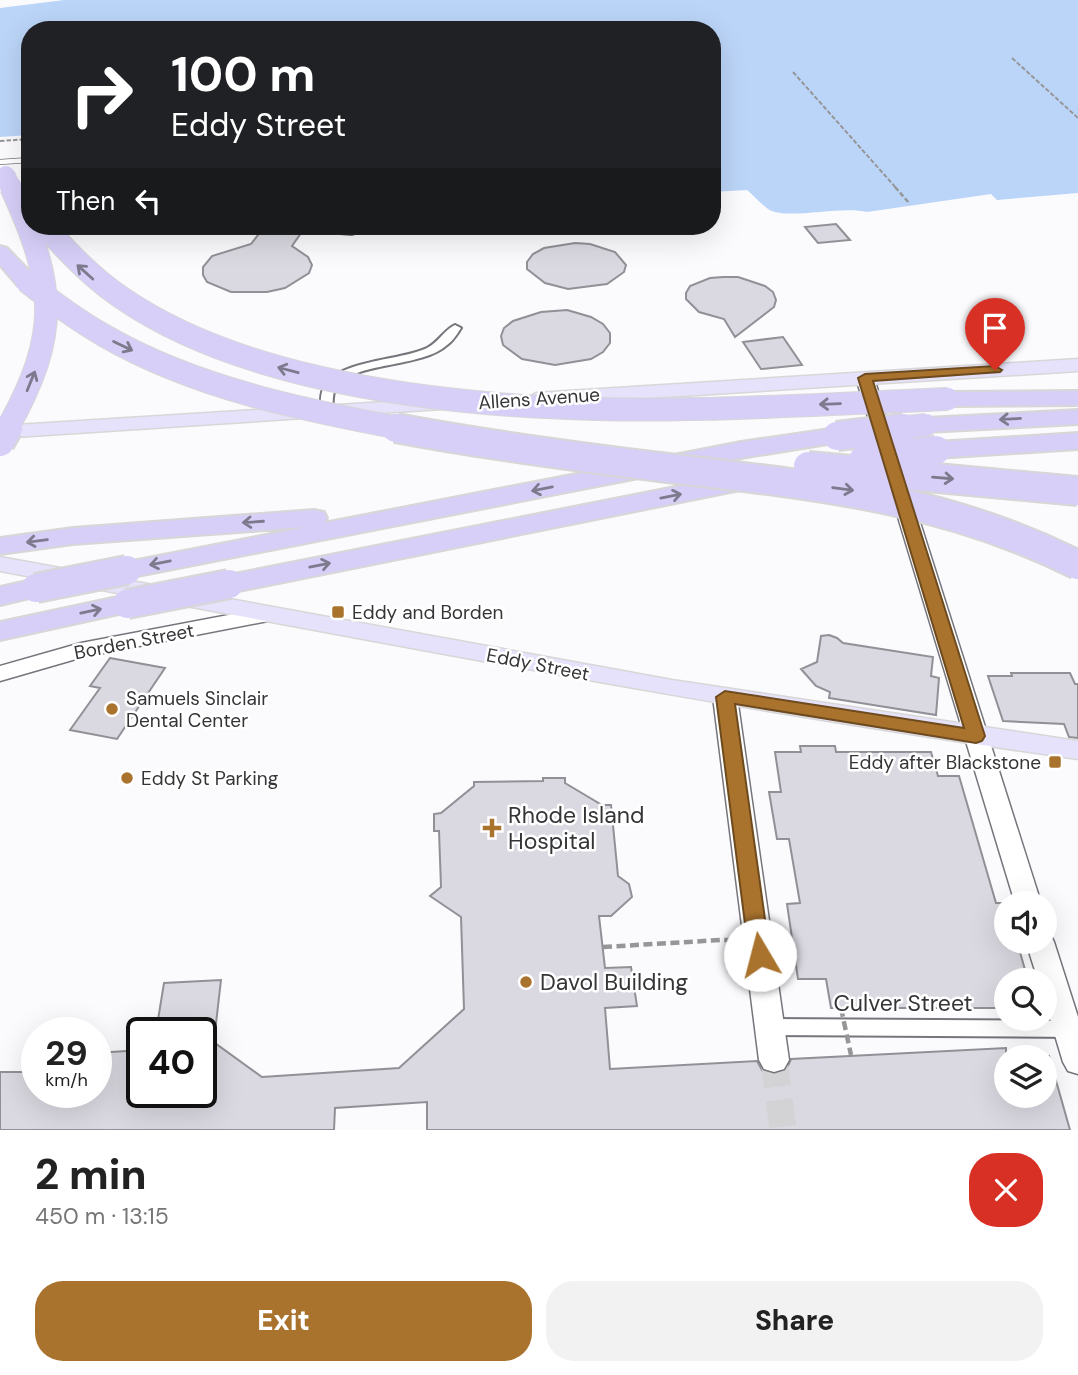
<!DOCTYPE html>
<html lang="en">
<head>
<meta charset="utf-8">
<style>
  :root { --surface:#fff; --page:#f2f2f2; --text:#222; --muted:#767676; --accent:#a9732e }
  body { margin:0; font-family:"DM Sans",sans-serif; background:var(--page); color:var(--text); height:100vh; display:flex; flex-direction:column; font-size:26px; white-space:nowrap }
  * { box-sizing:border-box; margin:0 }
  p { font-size:23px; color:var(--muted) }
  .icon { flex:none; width:38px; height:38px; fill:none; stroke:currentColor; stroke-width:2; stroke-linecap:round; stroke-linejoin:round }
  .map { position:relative; height:1130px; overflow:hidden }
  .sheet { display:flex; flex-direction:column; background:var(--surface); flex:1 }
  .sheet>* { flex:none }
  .guide { position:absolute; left:21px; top:21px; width:700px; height:214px; border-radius:28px; box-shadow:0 7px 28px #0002; background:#202124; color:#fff; overflow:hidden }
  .tools { position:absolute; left:994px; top:891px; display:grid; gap:14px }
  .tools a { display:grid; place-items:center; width:63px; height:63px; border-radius:50%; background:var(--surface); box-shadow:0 7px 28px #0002; font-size:35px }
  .speed { position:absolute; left:21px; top:1017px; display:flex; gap:14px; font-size:35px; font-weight:700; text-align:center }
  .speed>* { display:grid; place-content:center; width:91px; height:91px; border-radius:50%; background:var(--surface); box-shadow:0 7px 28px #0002; line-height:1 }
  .speed small { font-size:18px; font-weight:400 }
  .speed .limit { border:4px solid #111; border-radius:10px; background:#fff; color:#111 }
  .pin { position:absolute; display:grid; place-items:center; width:60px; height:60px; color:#fff; margin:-72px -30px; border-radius:50% 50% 50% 0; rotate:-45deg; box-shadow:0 0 7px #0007 }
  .pin .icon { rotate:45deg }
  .me { position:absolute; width:77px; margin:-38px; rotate:352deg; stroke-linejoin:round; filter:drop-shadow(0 0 5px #0008) }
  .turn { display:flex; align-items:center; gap:24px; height:147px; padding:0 35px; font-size:32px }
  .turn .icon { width:91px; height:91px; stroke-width:2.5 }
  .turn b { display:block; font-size:49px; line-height:60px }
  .then { display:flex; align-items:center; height:66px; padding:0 35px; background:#0003; gap:14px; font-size:26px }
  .round { display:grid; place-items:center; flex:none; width:74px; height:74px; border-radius:28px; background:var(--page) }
  .head { display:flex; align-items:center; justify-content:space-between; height:119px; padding:0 35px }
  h1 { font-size:42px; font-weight:800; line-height:52px }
  .primary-button { display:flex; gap:14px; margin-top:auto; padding:14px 35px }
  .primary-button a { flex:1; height:80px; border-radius:28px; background:var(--accent); color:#fff; font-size:28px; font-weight:800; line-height:80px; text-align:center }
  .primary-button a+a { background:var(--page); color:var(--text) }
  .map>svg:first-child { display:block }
</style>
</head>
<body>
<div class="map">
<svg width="1078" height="1130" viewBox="0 0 1078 1130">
  <rect width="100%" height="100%" fill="#fbfbfe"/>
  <!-- water -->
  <path fill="#bbd5f8" d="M64,0H1078V193L997,200L991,194L867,212C841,205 785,221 768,209C761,204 754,196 747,190L712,192V30H30V135L0,137V8Z"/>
  <!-- building -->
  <path fill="#dad9e1" stroke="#909096" stroke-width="2" d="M836,224L850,240L818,243L805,227Z
    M265,226H306L292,246L308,257L312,265L309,273L285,288L267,292H231L207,282L203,275V267L212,256L251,244Z
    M575,243L590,244L615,252L626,265L624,272L607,284L568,289L545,283L527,269V262L533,254L544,248Z
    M723,277H738L765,286L773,292L776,300L774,307L735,337L724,319L699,312L686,299V293L690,286L710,278Z
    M567,310L591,317L603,324L610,333V343L603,352L591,359L555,365L522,359L503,345L501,336L504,328L513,321L541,312Z
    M783,337L802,365L761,369L743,342Z
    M829,635L837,638L843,643L933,657L931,676L939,678L936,715L829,698L830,692L816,686L801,669L817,662L821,636Z
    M110,658L165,668L117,739L70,730L100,688L90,686Z
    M1011,673H1070L1075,684H1078V738L1069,737L1064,724L1003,721L988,676H1012Z
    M800,746H835L836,752H931L938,776H959L996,903H1006V942H1017L1028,980H1006V1008H831L826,979H798L787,904L800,903L789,839H777L769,792H781L775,752H801Z
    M543,778H565V783L602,805H611L618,876L629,884L632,897L611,916H599L605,968L631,967L637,1006L605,1008L610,1069L757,1061L763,1072L775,1075L786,1070L791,1059L1006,1048V1096H1045V1057L1049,1056L1070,1130H427V1102L335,1108L334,1130H0V1072H37V1092H96V1053L142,1050V1092H201V1033L262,1077L399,1068L464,1009L461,917L430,896L441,887L439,831H434V814L441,813L474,786V782L543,781Z
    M221,980L215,1032H156L164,983Z"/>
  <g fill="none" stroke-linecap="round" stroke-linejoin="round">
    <!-- secondary-tunnel -->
    <path stroke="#d3d3d6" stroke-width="27" stroke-dasharray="27 13" stroke-linecap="butt" d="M774,1060L783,1130"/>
    <defs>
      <path id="lane-far1" d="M0,162L30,160"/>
      <path id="lane" d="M314,229L352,232L364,226"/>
      <path id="street" d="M455,325L461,328C457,334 453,341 447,345C422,368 352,362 336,387C331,395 334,406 331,414L327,415L321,411C321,404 320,396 323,389C335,360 400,361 427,348C439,342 445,329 455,325Z
        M769,1019L1078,1021V1037L769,1035L762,1033L759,1027L762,1021Z"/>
      <path id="secondary" d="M865,373L874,378L894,443L892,447H878L876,443L856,378Z
        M901,488L908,490L911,494L1041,903H1015L891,494L894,490Z
        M270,607L278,609L281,614L278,619L83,657L0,681V666L81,643Z
        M725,689L733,692L737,697L789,1060L784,1069L774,1072L764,1069L759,1060L713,697L717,692Z
        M1045,933L1050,934L1054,942L1078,1017V1074L1068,1071L1063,1062L1045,1002V980H1038L1026,942H1045Z"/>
      <path id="primary" d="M1078,359V371L536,405L526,399L536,393Z
        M450,398L457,400L460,404L457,408L0,438V426Z
        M0,557L672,680L1078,741V759C716,708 359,638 0,571Z"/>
      <path id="highway" d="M0,246L7,248L34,276L37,281L34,286H18L0,265Z
        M1078,391V405L948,406L939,404L936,399L939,394L948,392Z
        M1078,410V424L926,432L917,430L914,425L917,420L926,418Z
        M837,428L846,431L850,436L846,441L741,458L127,578L117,576L113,570L117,564L307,527L73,544L0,554V538L73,528L314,510L324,512L327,518L324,523L741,442Z
        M1078,433V449L936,458L927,455L923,450L927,445L936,442Z
        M751,472L760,474L764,480L760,486L229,593L219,590L215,584L219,578L229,575Z
        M36,579L46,582L50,588L46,594L0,605V587Z
        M127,595L137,598L141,604L137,610L0,640V622Z"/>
    </defs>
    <!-- lane-far1 casing -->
    <use href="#lane-far1" stroke="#76757c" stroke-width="6"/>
    <!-- lane casing -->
    <use href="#lane" stroke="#76757c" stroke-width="8"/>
    <!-- street casing -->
    <use href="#street" stroke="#76757c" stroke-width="4"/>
    <!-- secondary casing -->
    <use href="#secondary" stroke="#76757c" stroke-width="3"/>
    <!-- primary casing -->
    <use href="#primary" stroke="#d7d7d7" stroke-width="3"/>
    <!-- highway casing -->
    <use href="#highway" stroke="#d7d7d7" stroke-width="4"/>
    <!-- path-far1 -->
    <path stroke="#969699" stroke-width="2" stroke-dasharray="4.5 2" stroke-linecap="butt" d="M1012,58L1078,118
      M793,72L897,189
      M0,141L30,139"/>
    <!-- path -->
    <path stroke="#969699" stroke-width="2.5" stroke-dasharray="5 2.5" stroke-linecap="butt" d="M895,187L910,204"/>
    <!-- lane-far1 -->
    <use href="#lane-far1" stroke="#fff" stroke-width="4.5"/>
    <!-- lane -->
    <use href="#lane" stroke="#fff" stroke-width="5"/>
    <!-- street -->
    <use href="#street" fill="#fff" fill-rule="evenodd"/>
    <!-- secondary -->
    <use href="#secondary" fill="#fff" fill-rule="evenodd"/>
    <!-- primary -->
    <use href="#primary" fill="#e7e2fb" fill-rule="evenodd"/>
    <!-- highway -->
    <use href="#highway" fill="#d7cff8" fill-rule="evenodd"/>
    <defs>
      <path id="highway-bridge-far2" d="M6,175L12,189"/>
      <path id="highway-bridge-far1" d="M45,226C68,253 92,278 122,298C180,338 248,361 317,377C524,425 737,408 948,399
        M26,281C51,301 77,320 105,336C195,388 303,410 405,429
        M7,429C61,333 56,285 11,187
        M890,429L926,425"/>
      <path id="highway-bridge" d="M396,428C486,445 577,457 668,468C814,485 945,498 1078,565
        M837,436L904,428
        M0,442L8,428
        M863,460L936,450
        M808,466L1078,491
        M36,588L127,570
        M127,604L229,584"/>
    </defs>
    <!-- highway-bridge-far2 casing -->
    <use href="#highway-bridge-far2" stroke="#d7d7d7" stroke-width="19" stroke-linecap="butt"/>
    <!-- highway-bridge-far1 casing -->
    <use href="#highway-bridge-far1" stroke="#d7d7d7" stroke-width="24" stroke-linecap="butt"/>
    <!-- highway-bridge casing -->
    <use href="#highway-bridge" stroke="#d7d7d7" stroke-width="32" stroke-linecap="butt"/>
    <!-- path-bridge -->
    <path stroke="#969699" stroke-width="4.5" stroke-dasharray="9 4.5" stroke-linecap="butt" d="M603,947L721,940L792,942
      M841,1008L851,1055"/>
    <!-- highway-bridge-far2 -->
    <use href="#highway-bridge-far2" stroke="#d7cff8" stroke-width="18"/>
    <!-- highway-bridge-far1 -->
    <use href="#highway-bridge-far1" stroke="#d7cff8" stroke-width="22"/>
    <!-- highway-bridge -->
    <use href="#highway-bridge" stroke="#d7cff8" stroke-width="28"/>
  </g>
  <!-- one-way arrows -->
  <defs><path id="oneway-shaft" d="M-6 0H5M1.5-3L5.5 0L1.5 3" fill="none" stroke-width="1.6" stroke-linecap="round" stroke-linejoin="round" transform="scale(1.75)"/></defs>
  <g stroke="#7e7a8e">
    <use href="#oneway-shaft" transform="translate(85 272) rotate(-138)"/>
    <use href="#oneway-shaft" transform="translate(123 346) rotate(26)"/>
    <use href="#oneway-shaft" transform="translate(288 370) rotate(-165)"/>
    <use href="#oneway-shaft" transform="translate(31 381) rotate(-68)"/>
    <use href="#oneway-shaft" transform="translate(830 404) rotate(178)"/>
    <use href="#oneway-shaft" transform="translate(1010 419) rotate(177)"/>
    <use href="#oneway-shaft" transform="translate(943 478) rotate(5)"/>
    <use href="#oneway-shaft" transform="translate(542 489) rotate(169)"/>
    <use href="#oneway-shaft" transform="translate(843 489) rotate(8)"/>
    <use href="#oneway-shaft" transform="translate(671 496) rotate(-11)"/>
    <use href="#oneway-shaft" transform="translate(253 522) rotate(176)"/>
    <use href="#oneway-shaft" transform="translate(37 541) rotate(173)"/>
    <use href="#oneway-shaft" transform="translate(160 563) rotate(169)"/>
    <use href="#oneway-shaft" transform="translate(320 565) rotate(-11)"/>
    <use href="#oneway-shaft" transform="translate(91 611) rotate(-12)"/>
  </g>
  <!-- route -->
  <path fill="#a9732e" stroke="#6e4b1e" stroke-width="2" d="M995,366L1002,370L1000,372L873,381L985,736L982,741L976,743L735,704L770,955L767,961L760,963L752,961L749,955L716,697L725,691L964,728L858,378L865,374Z"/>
  <!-- markers -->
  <g fill="#a9732e" stroke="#fff" stroke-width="2.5">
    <rect x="331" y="605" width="14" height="14" rx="3.5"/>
    <circle cx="112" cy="709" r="7"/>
    <rect x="1048" y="755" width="14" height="14" rx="3.5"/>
    <circle cx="127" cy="778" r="7"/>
    <path d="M488.5 817.5h7v7h7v7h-7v7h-7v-7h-7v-7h7z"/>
    <circle cx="526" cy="982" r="7"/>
  </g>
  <g text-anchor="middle" stroke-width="5" stroke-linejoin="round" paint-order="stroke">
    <!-- street labels -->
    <g font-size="19" fill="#353538" stroke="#fff">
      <text transform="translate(539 398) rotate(-4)" y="7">Allens Avenue</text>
      <text transform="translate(134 641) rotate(-11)" y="7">Borden Street</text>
      <text transform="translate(538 664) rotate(11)" y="7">Eddy Street</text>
    </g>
    <!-- poi labels -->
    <g font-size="19" fill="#353538" stroke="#fff" text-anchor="start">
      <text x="352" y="619">Eddy and Borden</text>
      <text x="126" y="705">Samuels Sinclair<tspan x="126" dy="22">Dental Center</tspan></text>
      <text x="1041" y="769" text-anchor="end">Eddy after Blackstone</text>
      <text x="141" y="785">Eddy St Parking</text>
    </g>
    <!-- near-poi labels -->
    <g font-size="23" fill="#353538" stroke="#fff" text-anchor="start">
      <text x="508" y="823">Rhode Island<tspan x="508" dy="26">Hospital</tspan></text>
      <text x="540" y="990">Davol Building</text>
    </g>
    <!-- near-street labels -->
    <g font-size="23" fill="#353538" stroke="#fff">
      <text x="903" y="1011">Culver Street</text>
    </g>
  </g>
</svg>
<div class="tools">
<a><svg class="icon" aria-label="sound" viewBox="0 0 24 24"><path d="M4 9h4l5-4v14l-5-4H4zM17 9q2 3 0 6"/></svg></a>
<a><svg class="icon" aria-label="search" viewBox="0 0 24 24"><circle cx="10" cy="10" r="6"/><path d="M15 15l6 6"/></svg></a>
<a><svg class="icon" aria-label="layers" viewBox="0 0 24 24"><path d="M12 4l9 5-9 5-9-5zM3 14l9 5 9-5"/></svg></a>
</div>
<div class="speed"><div>29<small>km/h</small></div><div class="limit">40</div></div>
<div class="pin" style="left:995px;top:370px;background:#d93025"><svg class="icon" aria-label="arrive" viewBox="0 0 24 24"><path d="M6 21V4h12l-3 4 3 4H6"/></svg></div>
<svg class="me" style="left:760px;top:955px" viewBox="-20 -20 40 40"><circle r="19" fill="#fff"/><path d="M0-13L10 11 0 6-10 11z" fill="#a9732e"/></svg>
<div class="guide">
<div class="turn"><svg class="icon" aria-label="right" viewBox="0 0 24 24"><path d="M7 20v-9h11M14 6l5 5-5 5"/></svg><div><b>100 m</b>Eddy Street</div></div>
<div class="then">Then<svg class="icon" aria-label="left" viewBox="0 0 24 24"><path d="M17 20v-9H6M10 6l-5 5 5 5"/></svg></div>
</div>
</div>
<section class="sheet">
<div class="head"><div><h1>2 min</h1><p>450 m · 13:15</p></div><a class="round" style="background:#d93025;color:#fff"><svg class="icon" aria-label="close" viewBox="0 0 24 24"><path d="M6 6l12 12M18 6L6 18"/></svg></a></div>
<div class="primary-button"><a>Exit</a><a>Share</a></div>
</section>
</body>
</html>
